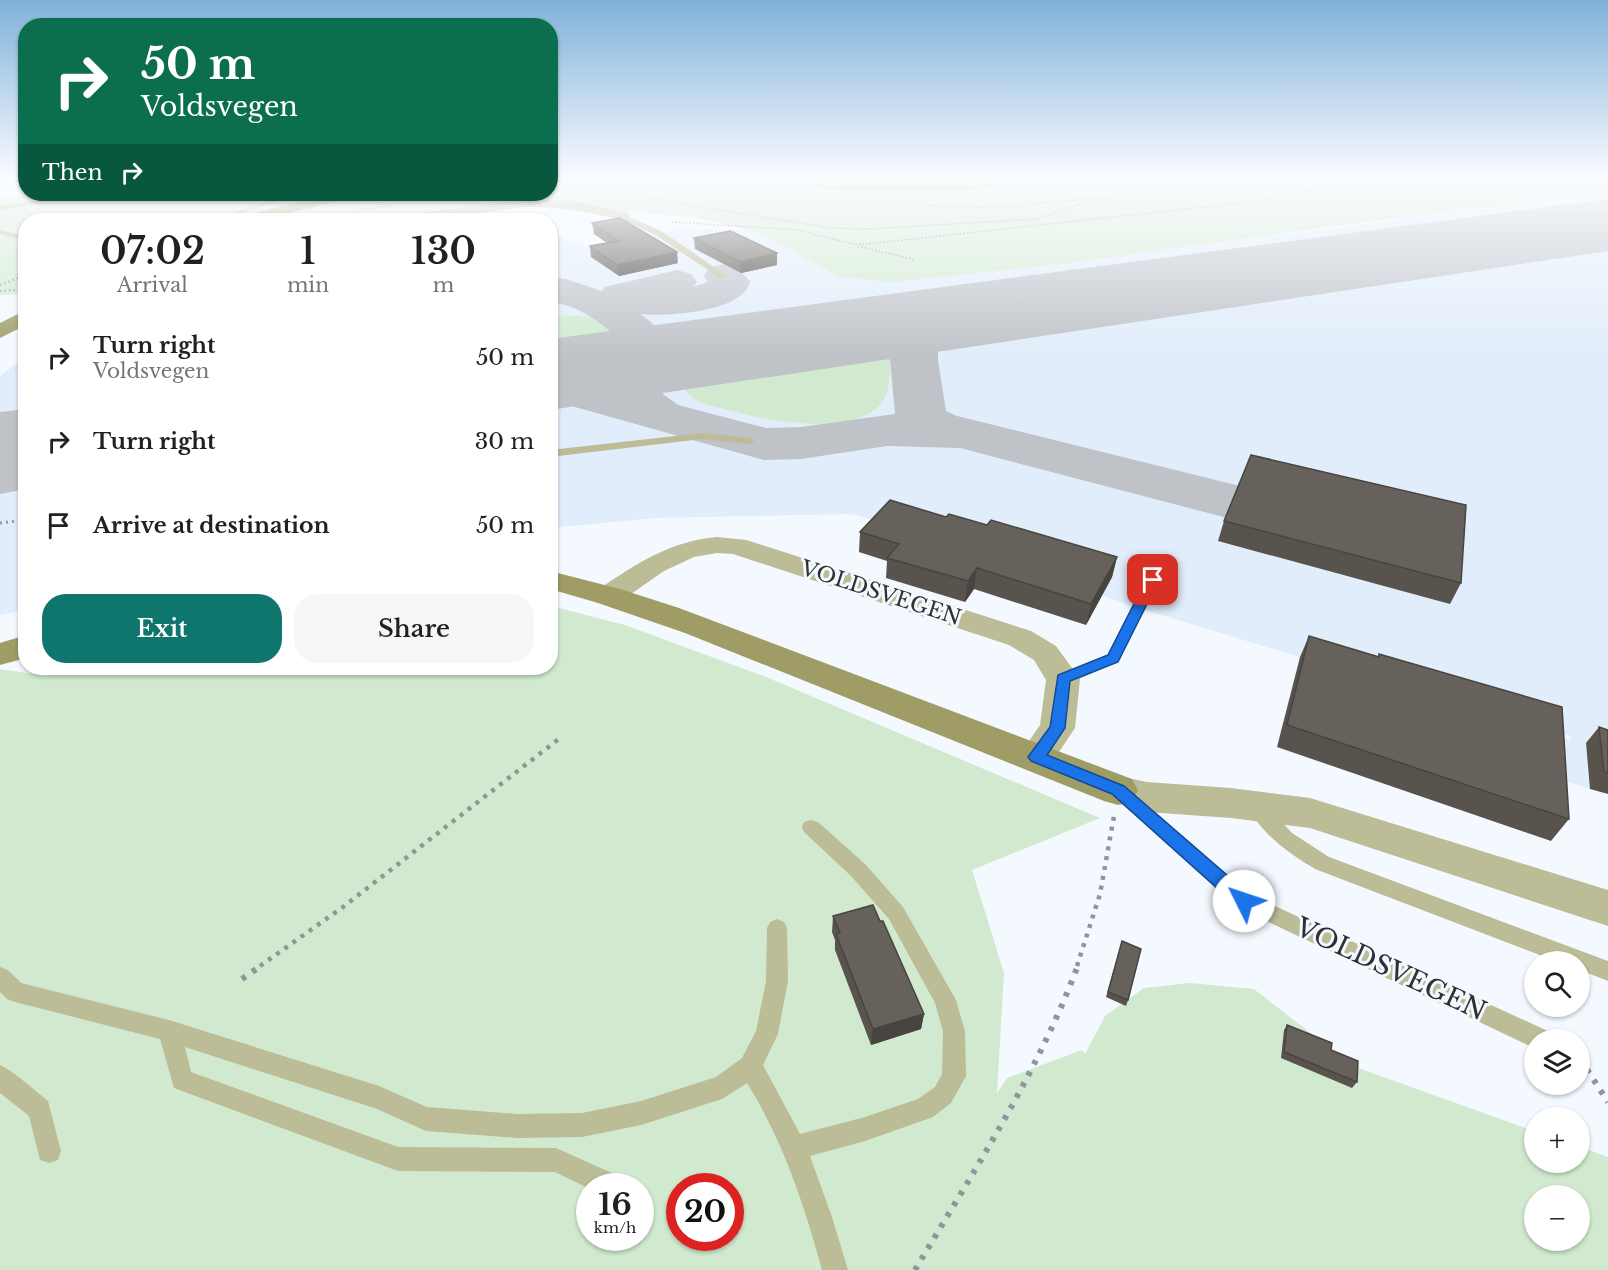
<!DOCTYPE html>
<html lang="en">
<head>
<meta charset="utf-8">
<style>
  :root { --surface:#fff; --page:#f6f6f6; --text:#202124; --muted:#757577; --accent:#0f766e }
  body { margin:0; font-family:"Libre Baskerville",serif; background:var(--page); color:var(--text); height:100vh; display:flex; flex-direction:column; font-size:22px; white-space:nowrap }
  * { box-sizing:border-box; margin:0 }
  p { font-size:20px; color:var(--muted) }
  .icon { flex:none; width:33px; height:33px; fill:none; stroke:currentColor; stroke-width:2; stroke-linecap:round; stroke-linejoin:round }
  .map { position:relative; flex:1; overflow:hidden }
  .side { position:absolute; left:18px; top:213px; width:540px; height:462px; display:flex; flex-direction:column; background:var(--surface); border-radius:24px; box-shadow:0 2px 4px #0004 }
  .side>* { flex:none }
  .top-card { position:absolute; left:18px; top:18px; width:540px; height:183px; border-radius:24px; box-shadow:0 2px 4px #0004; background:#0b6e4f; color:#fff; overflow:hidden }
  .tools { position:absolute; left:1524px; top:951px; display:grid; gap:12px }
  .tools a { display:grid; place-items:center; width:66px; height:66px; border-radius:50%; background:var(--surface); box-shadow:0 2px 4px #0004; font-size:30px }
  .speed { position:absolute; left:576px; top:1173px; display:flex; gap:12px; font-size:30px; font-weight:700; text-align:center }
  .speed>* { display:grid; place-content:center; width:78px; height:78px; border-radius:50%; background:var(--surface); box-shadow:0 2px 4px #0004; line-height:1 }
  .speed small { font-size:15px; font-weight:400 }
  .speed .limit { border:9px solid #d22; background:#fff; color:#111 }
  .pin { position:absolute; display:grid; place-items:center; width:51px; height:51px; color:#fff; margin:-26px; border-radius:12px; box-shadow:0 3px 9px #0006 }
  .me { position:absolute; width:66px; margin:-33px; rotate:311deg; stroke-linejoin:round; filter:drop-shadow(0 0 4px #0008) }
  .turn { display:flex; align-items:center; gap:21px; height:126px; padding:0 24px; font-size:27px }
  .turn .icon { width:78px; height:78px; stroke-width:2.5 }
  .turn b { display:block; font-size:42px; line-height:51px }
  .then { display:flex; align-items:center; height:57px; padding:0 24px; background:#0003; gap:12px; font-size:22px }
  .eta { display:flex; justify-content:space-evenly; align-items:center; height:102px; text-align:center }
  .eta b { font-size:36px; font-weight:600; line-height:42px }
  .action { display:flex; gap:12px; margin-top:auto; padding:12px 24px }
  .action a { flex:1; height:69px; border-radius:24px; background:var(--accent); color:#fff; font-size:24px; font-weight:600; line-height:69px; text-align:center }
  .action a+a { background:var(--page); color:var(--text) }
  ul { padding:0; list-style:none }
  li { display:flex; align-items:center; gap:18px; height:84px; padding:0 24px }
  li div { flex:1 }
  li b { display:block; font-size:22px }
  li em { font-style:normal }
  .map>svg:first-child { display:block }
</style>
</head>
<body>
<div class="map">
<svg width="1608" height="1270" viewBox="0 0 1608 1270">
  <rect width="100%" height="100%" fill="#f4f9ff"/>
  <!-- built -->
  <path fill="#e1edfa" d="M1608,193V750L1586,744L1590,789L1548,776L1546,732L1571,740V736L1369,675L1368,678L1139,608L886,523L851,514L655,518L551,528V239L561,237L607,254L676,264L682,262L653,238L654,235L681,229L798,231L1185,247Z
    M25,357V610L0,615V376Z"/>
  <!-- green -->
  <path fill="#d1eacf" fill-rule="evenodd" d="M551,179H1608V193L1359,223L1053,265L890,282L840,277L754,231L694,217L603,210L578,204L480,207L397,220H26L25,294L0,295V199L66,194H550Z
    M551,315L601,317L627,335L626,344C609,337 569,350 551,354Z
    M845,350L875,353L890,361C890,374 890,394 880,405C848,437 769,421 729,410C715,406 693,404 685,389L688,382L709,371Z
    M551,606L625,625L766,677L1100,818L972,870L1004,973L997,1093L1007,1078L1082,1050L1085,1054L1105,1016L1144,988L1190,983L1254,989L1353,1066L1534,1131V1162H1580V1147L1608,1157V1270H0V669L47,676L67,668H550ZM590,1186H640V1238H590ZM680,1186H730V1238H680ZM1534,1196H1580V1240H1534Z"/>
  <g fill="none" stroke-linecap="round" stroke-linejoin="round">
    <!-- taxiway -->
    <path fill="#bfc3c8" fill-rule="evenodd" d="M723,264L737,268L750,281C745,312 665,317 641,314L681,348L688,358C679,371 662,377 663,394L678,405L766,428L801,427L895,414L890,360C863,342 832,354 801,346L795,337L801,328C834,320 867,322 899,330L916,317L966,303L981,307L987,316C975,333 954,329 938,342V360L946,411L957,416L1256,490L1264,502L1256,514L1235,520L960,448L887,446L801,459L764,460L550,400V371L614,387L625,368L637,356C613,333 585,305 550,302V278L566,279L602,291L605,287L677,270L691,274L697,282L693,287L708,282L704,276L709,268Z"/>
    <!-- runway -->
    <path fill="#bfc3c8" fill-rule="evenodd" d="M1608,199V251L550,410V339Z
      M26,409V489L0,494V412Z"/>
    <!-- path-far4 -->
    <path stroke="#919499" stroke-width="1.5" stroke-dasharray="1.5 2" stroke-linecap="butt" d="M711,179L756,184
      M608,193L643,195L676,203L830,228L868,229L1036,219L1075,206L1185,179
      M924,205L990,208L1099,198
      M359,210L393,205
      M672,222L798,230L853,244H868L1259,201L1282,194L1431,179
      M858,246L915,260"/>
    <!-- path-far3 -->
    <path stroke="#919499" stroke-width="2" stroke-dasharray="1.5 3" stroke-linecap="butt" d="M0,285L26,275
      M0,291L26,289"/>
    <!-- path-far2 -->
    <path stroke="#919499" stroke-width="3" stroke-dasharray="2 4" stroke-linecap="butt" d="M0,523L26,520"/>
    <!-- path-far1 -->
    <path stroke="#919499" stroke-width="4.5" stroke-dasharray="4 6" stroke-linecap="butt" d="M260,966L343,907L560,738
      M1077,966L1100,894L1114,816"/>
    <!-- path -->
    <path stroke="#919499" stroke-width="6" stroke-dasharray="4.5 8" stroke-linecap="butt" d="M242,979L262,965
      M1580,1059L1608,1102
      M915,1270C973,1172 1038,1073 1078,965"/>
    <!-- lane -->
    <path fill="#bcbc96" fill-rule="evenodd" d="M85,194H98L0,210V206Z
      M290,194H298L221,220H211Z
      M623,214L663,232L727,276L720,278L657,236L620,218Z
      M0,230L26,237V241L0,234Z
      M702,433L749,438L755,441L749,444L702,439L550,457V450Z
      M1153,576L1160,580L1118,662L1069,683H1057L1055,679L1057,675L1107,655L1146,580Z
      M1126,790L1132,792L1251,895L1550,1032L1553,1040H1534V1048L1237,907L1120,802L1117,797L1120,792Z
      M1256,799L1262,801L1292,833L1329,857L1608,961V981L1580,970V962H1558L1315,869C1288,853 1262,834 1247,806L1250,801Z
      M811,820L818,822L865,864L903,907L956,1000L965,1031L966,1076L951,1103L933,1117L865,1141L810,1156L832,1217L848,1270H822C804,1204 783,1141 747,1083L722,1099L641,1125L582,1137L518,1138L426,1131L377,1109L185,1047L191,1072L398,1147L556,1148L621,1177L625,1186H590V1189L555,1172L398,1171L174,1088L160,1039L15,1002L7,999L0,992V967L8,970L21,983L169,1020L379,1086L427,1107L518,1114L582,1113L641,1101L716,1077L742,1058L756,1031L766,981L767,928L770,922L777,919L784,922L787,928L788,981L778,1034L763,1065L800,1134L865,1117L918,1099L935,1087L942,1074L943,1031L935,1003L889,919L851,876L804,832L802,827L804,822Z
      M0,1065C15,1072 34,1090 48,1101L61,1151L58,1160L49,1163L40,1160L29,1116L0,1093Z"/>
    <!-- street -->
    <path fill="#bcbc96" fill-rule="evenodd" d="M528,199L574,201L628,213L630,216L623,220C592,213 560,206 528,207C484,210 440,225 395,220L403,215Z
      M717,537L746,540L1031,631L1056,646L1080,679L1075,728L1049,767L1036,770L1023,767L1018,757L1040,725L1046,680L1034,660L1009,645L733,554L717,553L694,557L664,571L621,601L610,604L599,601L595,595L599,589C637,563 671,541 717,537Z
      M1118,776L1147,782L1231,788L1310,798L1608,890V926L1310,828L1231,818L1147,812L1105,800L1099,790L1105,780Z"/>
    <!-- secondary -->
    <path fill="#9f9d65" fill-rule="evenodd" d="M765,179L902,182L1038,179C1023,195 779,194 765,179Z
      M333,194H356L354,197L260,220H235L237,217Z
      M26,310V325L0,338V323Z
      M550,571L620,589L679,608L1132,779L1138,790L1132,801L1118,805L1104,801L685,633L598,603L550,589Z
      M26,635V658L0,665V643Z"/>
  </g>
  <!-- wall -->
  <path fill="#59534e" d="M592,223L678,263L619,276L591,257L590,246L607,243L594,234Z
    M694,238L777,253V265L741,273L695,249Z
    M946,517L987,525L1117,557L1112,577L1086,625L974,589L965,602L886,578L887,561L859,552L860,532Z
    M1224,521L1461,583L1450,604L1218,541Z
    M1309,636L1378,657L1379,654L1569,819L1551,841L1277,747L1300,657Z
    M1599,727L1608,730V794L1590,789L1586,743Z
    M833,916L880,921L924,1014L921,1029L871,1045L835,950V940L832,932Z
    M1122,941L1128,1000L1126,1006L1106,997Z
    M1287,1025L1331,1050L1357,1082L1352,1088L1281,1058L1284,1030Z"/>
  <!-- shaded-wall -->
  <path fill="#484440" d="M677,252L678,263L619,276L617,265Z
    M777,253V265L741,273L740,262Z
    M1117,557L1112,577L1086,625L1091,604Z
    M977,568L974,589L965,602L968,581Z
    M924,1014L921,1029L871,1045L873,1029Z"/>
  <!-- building -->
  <path fill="#67615b" stroke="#484440" stroke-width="1.5" d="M620,218L677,252L617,265L590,246L619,241L592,223Z
    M730,231L777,253L740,262L694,238Z
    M1251,455L1466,505L1461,583L1224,521Z
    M890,500L946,517L949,514L987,525L991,520L1117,557L1091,604L977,568L968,581L887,558L899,544L860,532Z
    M1309,636L1379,657V654L1562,707L1569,819L1287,725Z
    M1599,727L1608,730V773L1604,772Z
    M873,905L880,921H883L924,1014L873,1029L836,934L840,933L833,916Z
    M1122,941L1141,949L1128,1000L1108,992Z
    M1287,1025L1332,1043L1331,1050L1358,1061L1357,1082L1284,1052Z"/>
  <!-- sky -->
  <linearGradient id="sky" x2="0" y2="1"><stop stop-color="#80b1d8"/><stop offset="0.5" stop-color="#fafcff"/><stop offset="1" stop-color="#fafcff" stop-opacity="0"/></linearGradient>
  <rect width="1608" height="357" fill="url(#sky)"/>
  <!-- route -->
  <path fill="#1a73e8" stroke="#114b97" stroke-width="1.5" d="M1153,576L1159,580L1118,662L1070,681L1065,728L1047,755L1124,786L1250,895L1253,901L1250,906L1244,908L1237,906L1112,794L1031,761L1028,757L1050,727L1058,675L1108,655L1146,580Z"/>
  <g text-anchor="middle" stroke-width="6" stroke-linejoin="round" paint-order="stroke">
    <!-- street labels -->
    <g font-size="21" fill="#2e3033" stroke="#f4f9ff">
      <text transform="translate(881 593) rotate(18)" y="7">VOLDSVEGEN</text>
    </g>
    <!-- near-street labels -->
    <g font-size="26" fill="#2e3033" stroke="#f4f9ff">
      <text transform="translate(1391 969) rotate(25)" y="9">VOLDSVEGEN</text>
    </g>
  </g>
</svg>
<div class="tools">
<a><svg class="icon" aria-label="search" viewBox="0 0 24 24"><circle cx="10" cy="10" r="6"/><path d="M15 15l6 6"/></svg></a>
<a><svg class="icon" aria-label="layers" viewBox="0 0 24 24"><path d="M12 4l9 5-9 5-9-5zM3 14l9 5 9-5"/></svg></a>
<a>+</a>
<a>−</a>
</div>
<div class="speed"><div>16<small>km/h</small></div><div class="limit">20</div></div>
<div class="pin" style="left:1153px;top:580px;background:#d93025"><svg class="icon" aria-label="arrive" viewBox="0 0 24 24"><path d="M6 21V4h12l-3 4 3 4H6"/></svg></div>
<svg class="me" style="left:1244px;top:901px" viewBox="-20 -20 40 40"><circle r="19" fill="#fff"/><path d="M0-13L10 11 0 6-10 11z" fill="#1a73e8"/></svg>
<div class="top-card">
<div class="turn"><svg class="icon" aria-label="right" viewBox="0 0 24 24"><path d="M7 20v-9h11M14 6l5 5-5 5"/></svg><div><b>50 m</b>Voldsvegen</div></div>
<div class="then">Then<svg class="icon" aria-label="right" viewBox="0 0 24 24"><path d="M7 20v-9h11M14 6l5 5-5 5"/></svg></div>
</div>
<section class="side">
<div class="eta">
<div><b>07:02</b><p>Arrival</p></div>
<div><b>1</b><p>min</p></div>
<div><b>130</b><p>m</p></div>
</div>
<ul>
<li><svg class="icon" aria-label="right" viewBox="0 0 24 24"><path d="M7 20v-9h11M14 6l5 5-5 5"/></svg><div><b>Turn right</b><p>Voldsvegen</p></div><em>50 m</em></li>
<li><svg class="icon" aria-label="right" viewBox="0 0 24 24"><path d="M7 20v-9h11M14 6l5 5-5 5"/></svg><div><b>Turn right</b></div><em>30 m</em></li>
<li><svg class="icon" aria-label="arrive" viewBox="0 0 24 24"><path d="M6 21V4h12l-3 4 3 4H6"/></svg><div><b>Arrive at destination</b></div><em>50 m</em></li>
</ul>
<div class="action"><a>Exit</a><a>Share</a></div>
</section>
</div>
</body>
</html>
